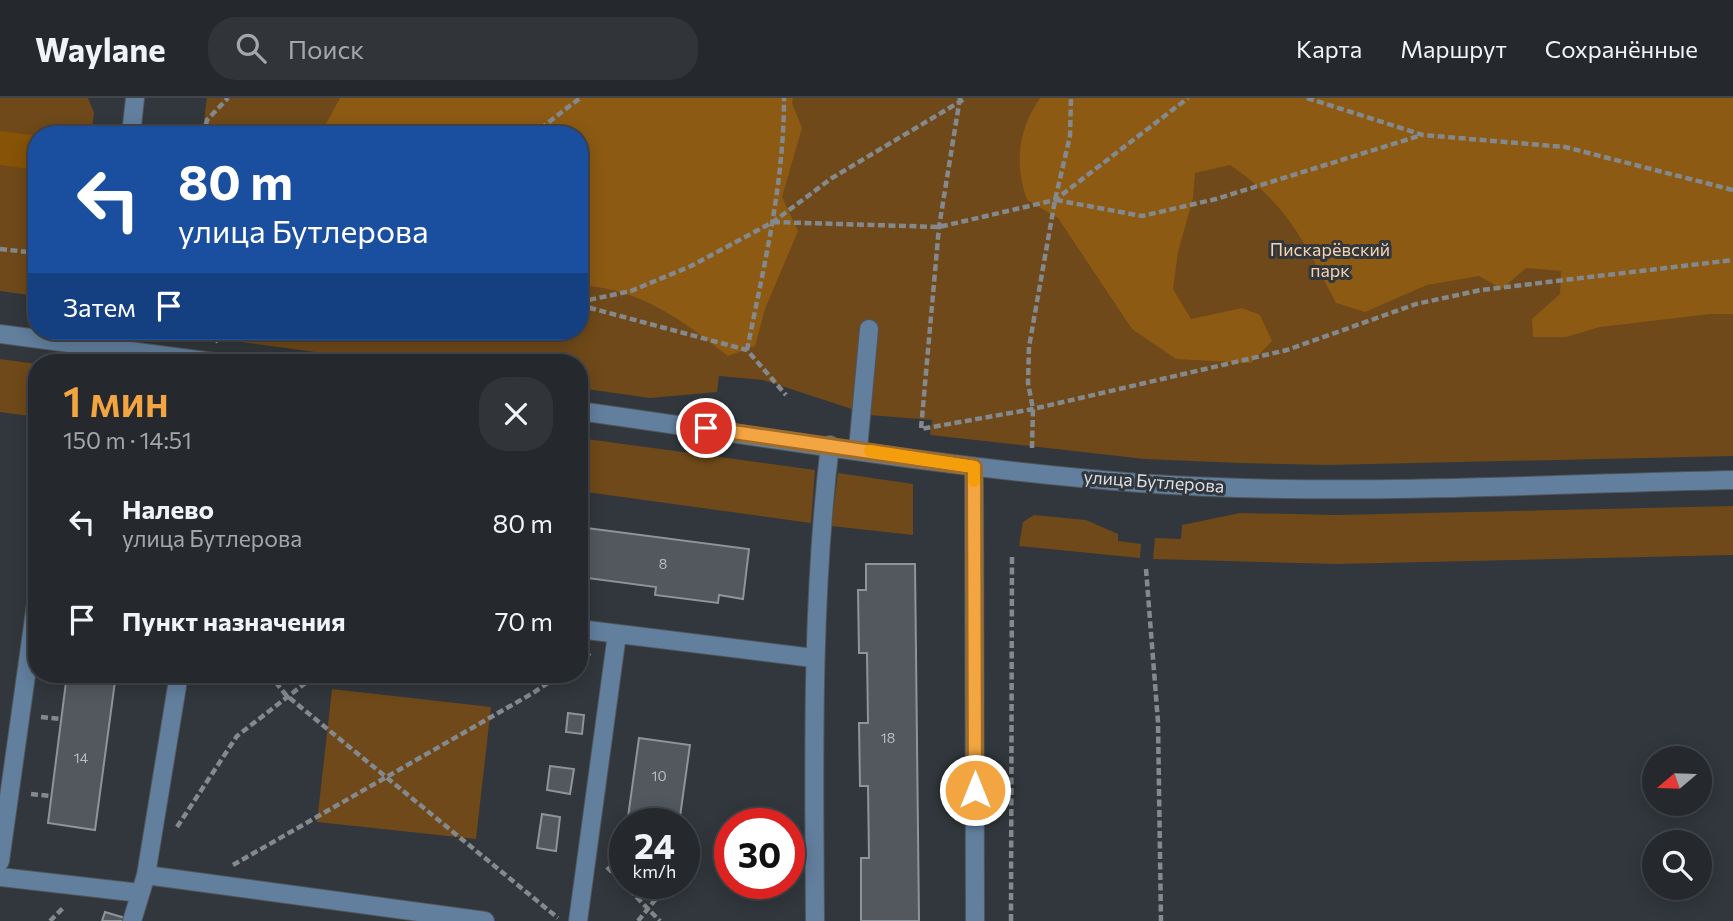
<!DOCTYPE html>
<html lang="ru">
<head>
<meta charset="utf-8">
<style>
  :root { --surface:#25292d; --page:#313539; --text:#f1f3f6; --muted:#a3a6aa; --line:#424549; --accent:#f2a541 }
  body { margin:0; font-family:Commissioner,sans-serif; background:var(--page); color:var(--text); height:100vh; display:flex; flex-direction:column; font-size:26px; white-space:nowrap }
  * { box-sizing:border-box; margin:0 }
  p { font-size:23px; color:var(--muted) }
  .icon { flex:none; width:38px; height:38px; fill:none; stroke:currentColor; stroke-width:2; stroke-linecap:round; stroke-linejoin:round }
  .map { position:relative; flex:1; overflow:hidden }
  .drawer { position:absolute; left:28px; top:256px; width:560px; height:329px; display:flex; flex-direction:column; background:var(--surface); border-radius:28px; box-shadow:0 4px 18px #0003,0 0 0 2px var(--line) }
  .drawer>* { flex:none }
  .hud { position:absolute; left:28px; top:28px; width:560px; height:214px; border-radius:28px; box-shadow:0 4px 18px #0003,0 0 0 2px var(--line); background:#1a4fa0; color:#fff; overflow:hidden }
  .needle { width:46px; rotate:251deg }
  .fabs { position:absolute; left:1642px; top:648px; display:grid; gap:14px }
  .fabs a { display:grid; place-items:center; width:70px; height:70px; border-radius:50%; background:var(--surface); box-shadow:0 4px 18px #0003,0 0 0 2px var(--line); font-size:35px }
  .speed { position:absolute; left:609px; top:710px; display:flex; gap:14px; font-size:35px; font-weight:700; text-align:center }
  .speed>* { display:grid; place-content:center; width:91px; height:91px; border-radius:50%; background:var(--surface); box-shadow:0 4px 18px #0003,0 0 0 2px var(--line); line-height:1 }
  .speed small { font-size:18px; font-weight:400 }
  .speed .limit { border:10px solid #d22; background:#fff; color:#111 }
  .pin { position:absolute; display:grid; place-items:center; width:60px; height:60px; color:#fff; margin:-30px; border:4px solid #fff; border-radius:50%; box-shadow:0 2px 7px #0007 }
  .me { position:absolute; width:77px; margin:-38px; rotate:0deg; stroke-linejoin:round; filter:drop-shadow(0 0 5px #0008) }
  .turn { display:flex; align-items:center; gap:24px; height:147px; padding:0 35px; font-size:32px }
  .turn .icon { width:91px; height:91px; stroke-width:2.5 }
  .turn b { display:block; font-size:49px; line-height:60px }
  .then { display:flex; align-items:center; height:66px; padding:0 35px; background:#0003; gap:14px; font-size:26px }
  .round { display:grid; place-items:center; flex:none; width:74px; height:74px; border-radius:28px; background:var(--page) }
  .overview { display:flex; align-items:center; justify-content:space-between; height:119px; padding:0 35px }
  h1 { font-size:42px; font-weight:600; line-height:52px; color:var(--accent) }
  ul { padding:0; list-style:none }
  li { display:flex; align-items:center; gap:21px; height:98px; padding:0 35px }
  li div { flex:1 }
  li b { display:block; font-size:26px }
  li em { font-style:normal }
  header { display:flex; align-items:center; gap:42px; box-sizing:border-box; height:98px; padding:0 35px; background:var(--surface); border-bottom:2px solid var(--line) }
  header strong { font-size:33px }
  nav { display:flex; gap:38px; margin-inline-start:auto; font-size:24px }
  .search { width:490px; height:63px; background:var(--page); display:flex; align-items:center; gap:18px; box-sizing:border-box; padding:0 24px; border-radius:28px; color:var(--muted); font-size:26px }
  .map>svg:first-child { display:block }
</style>
</head>
<body>
<header>
<strong>Waylane</strong>
<div class="search"><svg class="icon" aria-label="search" viewBox="0 0 24 24"><circle cx="10" cy="10" r="6"/><path d="M15 15l6 6"/></svg>Поиск</div>
<nav><a>Карта</a><a>Маршрут</a><a>Сохранённые</a></nav>
</header>
<div class="map">
<svg width="1733" height="823" viewBox="0 0 1733 823">
  <rect width="100%" height="100%" fill="#31373c"/>
  <!-- green -->
  <path fill="#6f4919" d="M0,0H88L94,15L91,37H37V198L0,193Z
    M207,0H1733V358L1327,367L1240,365L1145,361L930,337L932,322L869,317L873,287L855,312L763,282L719,278L717,294L650,300L579,290V264H390L166,234L579,233V37H202Z
    M0,261L37,266V319L0,314Z
    M579,340L815,372L811,425L579,393Z
    M838,375L913,386V437L831,428Z
    M1733,408V457L1337,466L1153,461L1155,440L1181,441L1182,427L1240,415L1337,417Z
    M1034,417L1086,422L1118,436V443L1141,446L1140,460L1019,448L1023,424Z
    M332,591L491,609L476,741L317,724Z"/>
  <!-- forest -->
  <path fill="#8c5a13" d="M340,0H793L792,5L802,30L782,99L798,133L765,211L755,248L728,258C680,221 642,191 579,187V37H320Z
    M1040,0H1733V216H1710L1600,229L1566,239H1533L1532,221L1560,196L1561,173L1526,170L1502,191L1479,178L1427,187L1365,214L1336,205C1304,145 1289,107 1230,67L1195,75L1193,100L1178,154L1173,191L1191,221L1242,210L1260,217L1272,243L1251,265L1176,261L1132,231L1058,120L1027,102C1014,66 1018,32 1040,0Z"/>
  <!-- water -->
  <path fill="#865307" d="M0,33L32,37L28,71L0,67Z"/>
  <!-- building -->
  <path fill="#52585e" stroke="#8e949b" stroke-width="2" d="M579,429L749,451L743,501L719,497L718,505L655,497L656,489L588,480L587,488L579,487Z
    M866,466H915L919,823H861V760H869L868,688H860L859,625H868L867,555H859L858,492H866Z
    M67,576H116L95,732L48,725Z
    M568,615L584,617L582,636L566,634Z
    M639,640L690,647L679,726H627Z
    M550,668L574,671L570,696L547,692Z
    M542,716L560,719L556,753L537,750Z
    M105,814L125,820L124,823H102Z"/>
  <g fill="none" stroke-linecap="round" stroke-linejoin="round">
    <defs>
      <path id="minor" d="M131,37L135,0
        M0,236L213,264
        M579,313C766,339 952,371 1139,385C1336,399 1536,386 1733,382
        M858,351L869,231
        M974,369L975,823
        M579,531L813,560
        M0,763L37,499
        M146,777L485,823
        M0,779L140,795
        M132,823L146,777L179,576
        M578,823L617,536
        M815,823C814,663 811,506 830,347"/>
    </defs>
    <!-- minor casing -->
    <use href="#minor" stroke="#50555a" stroke-width="20"/>
    <!-- path -->
    <path stroke="#84898d" stroke-width="4.5" stroke-dasharray="7 3.5" stroke-linecap="butt" d="M960,0L939,129L921,331L1033,311L1287,252L1416,206L1481,192L1733,162
      M1307,0L1423,37L1565,49L1733,92
      M204,37L207,22L228,0
      M532,37L580,0
      M1056,102L1142,118L1216,101L1422,37
      M773,124L939,129L1055,102L1188,0
      M0,151L37,155
      M579,204L631,193L691,168L773,124L832,80L966,0
      M579,207L747,252L786,297
      M215,244L226,233
      M747,252C764,168 784,86 784,0
      M1032,350L1033,311L1028,285L1029,249L1055,102L1070,38L1071,0
      M1146,471L1158,624L1161,823
      M579,563L590,555
      M269,576L286,597L558,820
      M41,619L61,621
      M31,696L51,698
      M177,729L237,638L317,576
      M684,765L687,762
      M233,767L533,595L561,576
      M607,769L660,823
      M50,823L64,809
      M638,823L668,786
      M1011,823L1012,458"/>
    <!-- minor -->
    <use href="#minor" stroke="#627f9e" stroke-width="18"/>
  </g>
  <g fill="none" stroke-linecap="round" stroke-linejoin="round">
    <defs>
      <path id="route" d="M706,330L974,369L975,692"/>
    </defs>
    <!-- route casing -->
    <use href="#route" stroke="#9d6b2a" stroke-width="18"/>
    <!-- route -->
    <use href="#route" stroke="#f2a541" stroke-width="12"/>
    <!-- slow -->
    <path stroke="#f59e0b" stroke-width="12" d="M870,353L974,369V383"/>
  </g>
  <g text-anchor="middle" stroke-width="6" stroke-linejoin="round" paint-order="stroke">
    <!-- number labels -->
    <g font-size="14" fill="#babdc2">
      <text x="663" y="471">8</text>
      <text x="888" y="645">18</text>
      <text x="81" y="665">14</text>
      <text x="659" y="683">10</text>
    </g>
    <!-- park labels -->
    <g font-size="18" fill="#f6d3ad" stroke="#31373c">
      <text x="1330" y="158">Пискарёвский<tspan x="1330" dy="21">парк</tspan></text>
    </g>
    <!-- street labels -->
    <g font-size="18" fill="#dcdfe3" stroke="#31373c">
      <text transform="translate(1154 384) rotate(4)" y="6">улица Бутлерова</text>
    </g>
  </g>
</svg>
<div class="fabs">
<a><svg class="needle" viewBox="-14 -14 28 28"><path d="M0-13l5 13h-10z" fill="#e53935"/><path d="M0 13l5-13h-10z" fill="#a3a6aa"/></svg></a>
<a><svg class="icon" aria-label="search" viewBox="0 0 24 24"><circle cx="10" cy="10" r="6"/><path d="M15 15l6 6"/></svg></a>
</div>
<div class="speed"><div>24<small>km/h</small></div><div class="limit">30</div></div>
<div class="pin" style="left:706px;top:330px;background:#d93025"><svg class="icon" aria-label="arrive" viewBox="0 0 24 24"><path d="M6 21V4h12l-3 4 3 4H6"/></svg></div>
<svg class="me" style="left:975px;top:692px" viewBox="-20 -20 40 40"><circle r="17" fill="#f2a541" stroke="#fff" stroke-width="3"/><path d="M0-11L8 9 0 5-8 9z" fill="#fff"/></svg>
<div class="hud">
<div class="turn"><svg class="icon" aria-label="left" viewBox="0 0 24 24"><path d="M17 20v-9H6M10 6l-5 5 5 5"/></svg><div><b>80 m</b>улица Бутлерова</div></div>
<div class="then">Затем<svg class="icon" aria-label="arrive" viewBox="0 0 24 24"><path d="M6 21V4h12l-3 4 3 4H6"/></svg></div>
</div>
<section class="drawer">
<div class="overview"><div><h1>1 мин</h1><p>150 m · 14:51</p></div><a class="round"><svg class="icon" aria-label="close" viewBox="0 0 24 24"><path d="M6 6l12 12M18 6L6 18"/></svg></a></div>
<ul>
<li><svg class="icon" aria-label="left" viewBox="0 0 24 24"><path d="M17 20v-9H6M10 6l-5 5 5 5"/></svg><div><b>Налево</b><p>улица Бутлерова</p></div><em>80 m</em></li>
<li><svg class="icon" aria-label="arrive" viewBox="0 0 24 24"><path d="M6 21V4h12l-3 4 3 4H6"/></svg><div><b>Пункт назначения</b></div><em>70 m</em></li>
</ul>
</section>
</div>
</body>
</html>
